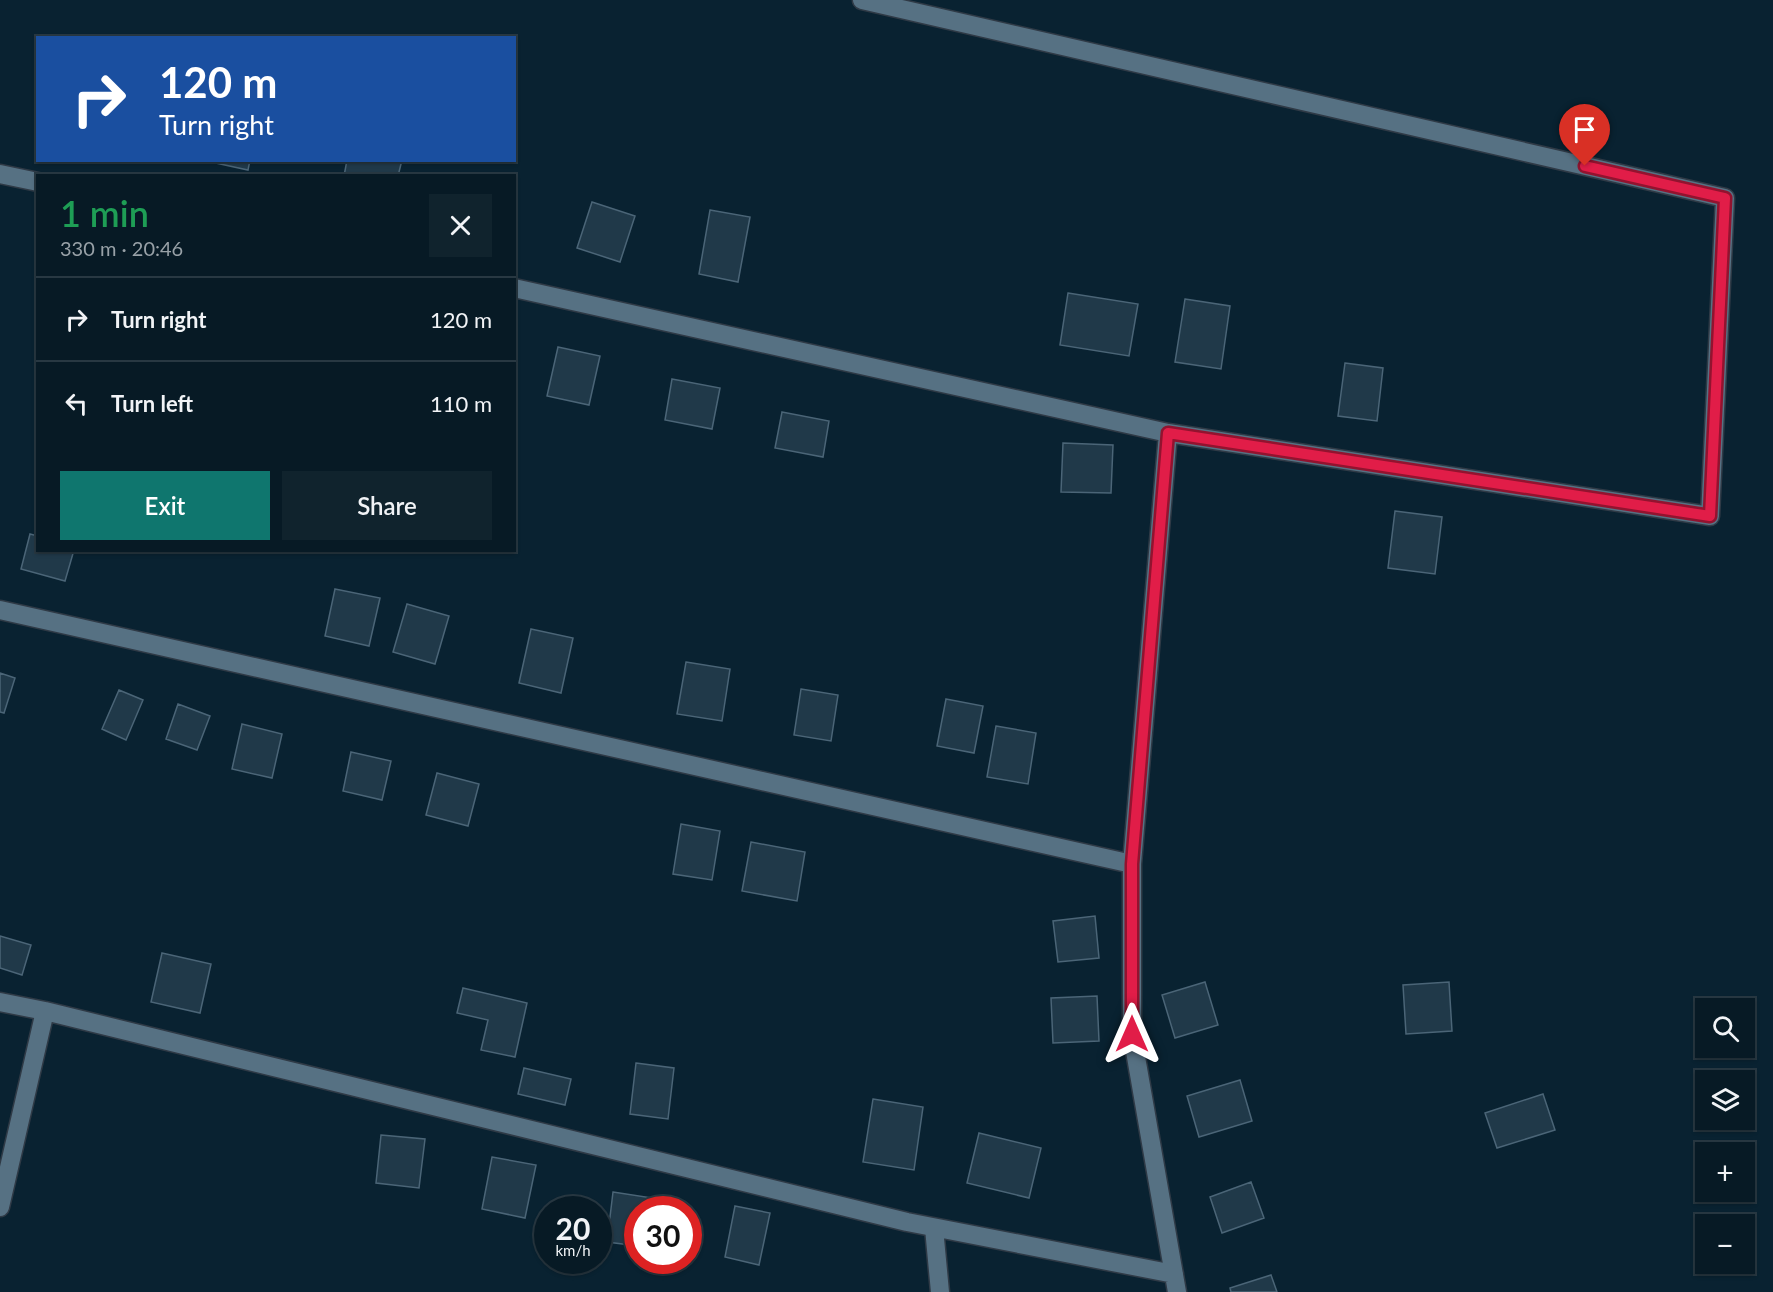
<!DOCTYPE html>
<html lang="en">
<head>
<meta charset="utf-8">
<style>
  :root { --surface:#071a25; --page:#10232d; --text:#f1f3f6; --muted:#98a1a7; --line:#283842; --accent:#0f766e }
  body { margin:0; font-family:Lato,sans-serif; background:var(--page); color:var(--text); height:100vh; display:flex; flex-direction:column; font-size:22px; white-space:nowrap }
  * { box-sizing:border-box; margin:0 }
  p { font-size:20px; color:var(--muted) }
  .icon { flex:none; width:33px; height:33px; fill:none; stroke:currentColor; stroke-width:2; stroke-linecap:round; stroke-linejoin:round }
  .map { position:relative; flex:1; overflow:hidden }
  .panel { position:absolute; left:36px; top:174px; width:480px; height:378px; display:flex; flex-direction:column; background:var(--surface); border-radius:0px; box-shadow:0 2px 4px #0004,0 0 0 2px var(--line) }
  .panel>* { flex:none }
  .top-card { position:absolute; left:36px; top:36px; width:480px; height:126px; border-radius:0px; box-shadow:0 2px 4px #0004,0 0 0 2px var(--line); background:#1a4fa0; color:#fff; overflow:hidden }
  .tools { position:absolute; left:1695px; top:998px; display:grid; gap:12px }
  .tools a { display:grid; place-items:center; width:60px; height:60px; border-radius:0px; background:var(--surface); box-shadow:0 2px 4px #0004,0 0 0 2px var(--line); font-size:30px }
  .speed { position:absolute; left:534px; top:1196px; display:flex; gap:12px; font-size:30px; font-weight:700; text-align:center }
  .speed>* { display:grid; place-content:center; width:78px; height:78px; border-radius:50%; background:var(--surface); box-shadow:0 2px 4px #0004,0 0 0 2px var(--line); line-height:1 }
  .speed small { font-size:15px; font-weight:400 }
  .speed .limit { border:9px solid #d22; background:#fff; color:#111 }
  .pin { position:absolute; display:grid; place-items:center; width:51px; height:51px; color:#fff; margin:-62px -26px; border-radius:50% 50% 50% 0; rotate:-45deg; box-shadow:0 0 6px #0007 }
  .pin .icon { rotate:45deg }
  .me { position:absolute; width:66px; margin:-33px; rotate:0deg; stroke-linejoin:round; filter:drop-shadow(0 0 4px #0008) }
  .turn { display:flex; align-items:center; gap:21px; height:126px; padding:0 24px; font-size:27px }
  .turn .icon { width:78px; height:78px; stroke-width:2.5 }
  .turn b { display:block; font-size:42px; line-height:51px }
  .round { display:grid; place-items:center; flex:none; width:63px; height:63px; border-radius:0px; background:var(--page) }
  .summary { display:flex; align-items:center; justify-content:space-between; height:102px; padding:0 24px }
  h1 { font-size:36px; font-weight:600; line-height:45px; color:#1e9e55 }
  .action { display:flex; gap:12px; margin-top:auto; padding:12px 24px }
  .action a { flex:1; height:69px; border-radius:0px; background:var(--accent); color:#fff; font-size:24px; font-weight:600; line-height:69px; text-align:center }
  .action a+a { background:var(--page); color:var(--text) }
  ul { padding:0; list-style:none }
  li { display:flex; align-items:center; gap:18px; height:84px; padding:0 24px; border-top:2px solid var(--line) }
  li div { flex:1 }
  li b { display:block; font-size:22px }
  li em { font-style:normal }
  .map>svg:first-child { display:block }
</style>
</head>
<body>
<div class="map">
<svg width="1773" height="1292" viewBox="0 0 1773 1292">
  <rect width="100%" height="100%" fill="#092231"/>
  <!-- building -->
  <path fill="#203949" stroke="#4b6577" stroke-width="1.5" d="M202,160H250L248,170Z
    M347,160H402L398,176H344Z
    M592,202L635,216L620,262L577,248Z
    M710,210L750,217L738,282L699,274Z
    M1068,293L1138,304L1129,356L1060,345Z
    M1185,299L1230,306L1221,369L1175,362Z
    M558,347L600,356L589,405L547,396Z
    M1345,363L1383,368L1377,421L1338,416Z
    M672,379L720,388L712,429L665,420Z
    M782,412L829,421L823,457L775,448Z
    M1063,443L1113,445L1111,493L1061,492Z
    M1395,511L1442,517L1435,574L1388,568Z
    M30,534L38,536V550H74L65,581L21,569Z
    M335,589L380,598L369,646L325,636Z
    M407,604L449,616L435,664L393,652Z
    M531,629L573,638L561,693L519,683Z
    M686,662L730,669L722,721L677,714Z
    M0,673L15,678L4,713L0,712Z
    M801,689L838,695L831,741L794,735Z
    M119,690L143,700L126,740L102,729Z
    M946,699L983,706L974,753L937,746Z
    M178,704L210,716L197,750L166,739Z
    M242,724L282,734L272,778L232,769Z
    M996,726L1036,733L1028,784L987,777Z
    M351,752L391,761L382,800L343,791Z
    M437,773L479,784L468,826L426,815Z
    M681,824L720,831L712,880L673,874Z
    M751,842L805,852L797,901L742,891Z
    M1095,916L1099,958L1058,962L1053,921Z
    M0,936L31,945L22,975L0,968Z
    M162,953L211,964L200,1013L151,1002Z
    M1205,982L1218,1025L1175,1038L1162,995Z
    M1449,982L1452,1031L1406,1034L1403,985Z
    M463,988L527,1003L515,1057L481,1050L488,1020L457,1013Z
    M1097,996L1099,1041L1053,1043L1051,998Z
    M636,1063L674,1068L668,1119L630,1114Z
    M524,1068L571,1079L565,1105L518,1094Z
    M1240,1080L1252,1121L1199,1137L1187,1096Z
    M1543,1094L1555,1130L1497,1148L1485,1113Z
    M873,1099L923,1107L914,1170L863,1162Z
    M979,1133L1041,1148L1029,1198L967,1183Z
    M381,1135L425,1139L419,1188L376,1183Z
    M492,1157L536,1165L525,1218L482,1209Z
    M1251,1182L1264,1218L1222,1233L1210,1197Z
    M613,1192L659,1199L657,1209H638V1246L607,1242Z
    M735,1206L770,1213L759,1265L725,1257Z
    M1271,1275L1277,1292H1231L1230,1288Z"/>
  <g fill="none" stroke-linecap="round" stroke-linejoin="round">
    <defs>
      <path id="minor" d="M862,0L1725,198L1710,516L1168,433L1132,864V1034L1177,1292
        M0,174L38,182
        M514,288L1168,433
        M0,610L1132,864
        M0,1002L45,1011L907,1222L1174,1274
        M0,1207L45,1011
        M934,1228L940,1292"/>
    </defs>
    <!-- minor casing -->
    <use href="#minor" stroke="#2f3a46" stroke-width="21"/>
    <!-- minor -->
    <use href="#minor" stroke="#567183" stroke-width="18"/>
  </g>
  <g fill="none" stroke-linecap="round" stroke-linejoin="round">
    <defs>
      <path id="route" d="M1132,1034V864L1168,433L1710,516L1725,198L1585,166"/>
    </defs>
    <!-- route casing -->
    <use href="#route" stroke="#92132f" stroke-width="15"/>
    <!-- route -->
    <use href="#route" stroke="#e11d48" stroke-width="10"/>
  </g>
</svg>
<div class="tools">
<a><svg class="icon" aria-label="search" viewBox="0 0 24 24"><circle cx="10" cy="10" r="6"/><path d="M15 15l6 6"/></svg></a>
<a><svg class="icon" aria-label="layers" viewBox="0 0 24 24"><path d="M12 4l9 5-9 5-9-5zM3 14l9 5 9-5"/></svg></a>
<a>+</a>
<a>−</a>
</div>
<div class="speed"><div>20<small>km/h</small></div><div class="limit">30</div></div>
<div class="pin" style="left:1585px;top:166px;background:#d93025"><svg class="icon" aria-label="arrive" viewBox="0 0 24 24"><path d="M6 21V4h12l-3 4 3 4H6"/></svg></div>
<svg class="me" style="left:1132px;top:1034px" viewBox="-20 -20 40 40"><path d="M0-17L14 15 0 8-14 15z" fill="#e11d48" stroke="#fff" stroke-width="4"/></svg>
<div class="top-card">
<div class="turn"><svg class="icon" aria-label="right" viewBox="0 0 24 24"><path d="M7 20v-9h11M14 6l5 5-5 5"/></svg><div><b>120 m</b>Turn right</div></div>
</div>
<section class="panel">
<div class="summary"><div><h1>1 min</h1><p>330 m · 20:46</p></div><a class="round"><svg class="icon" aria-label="close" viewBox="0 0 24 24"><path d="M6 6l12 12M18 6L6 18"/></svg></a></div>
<ul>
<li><svg class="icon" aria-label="right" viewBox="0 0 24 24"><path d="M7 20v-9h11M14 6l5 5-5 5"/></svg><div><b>Turn right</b></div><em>120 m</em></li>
<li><svg class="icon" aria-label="left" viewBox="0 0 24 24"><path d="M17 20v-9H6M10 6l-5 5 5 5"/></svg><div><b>Turn left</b></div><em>110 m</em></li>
</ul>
<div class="action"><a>Exit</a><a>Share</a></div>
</section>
</div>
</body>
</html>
